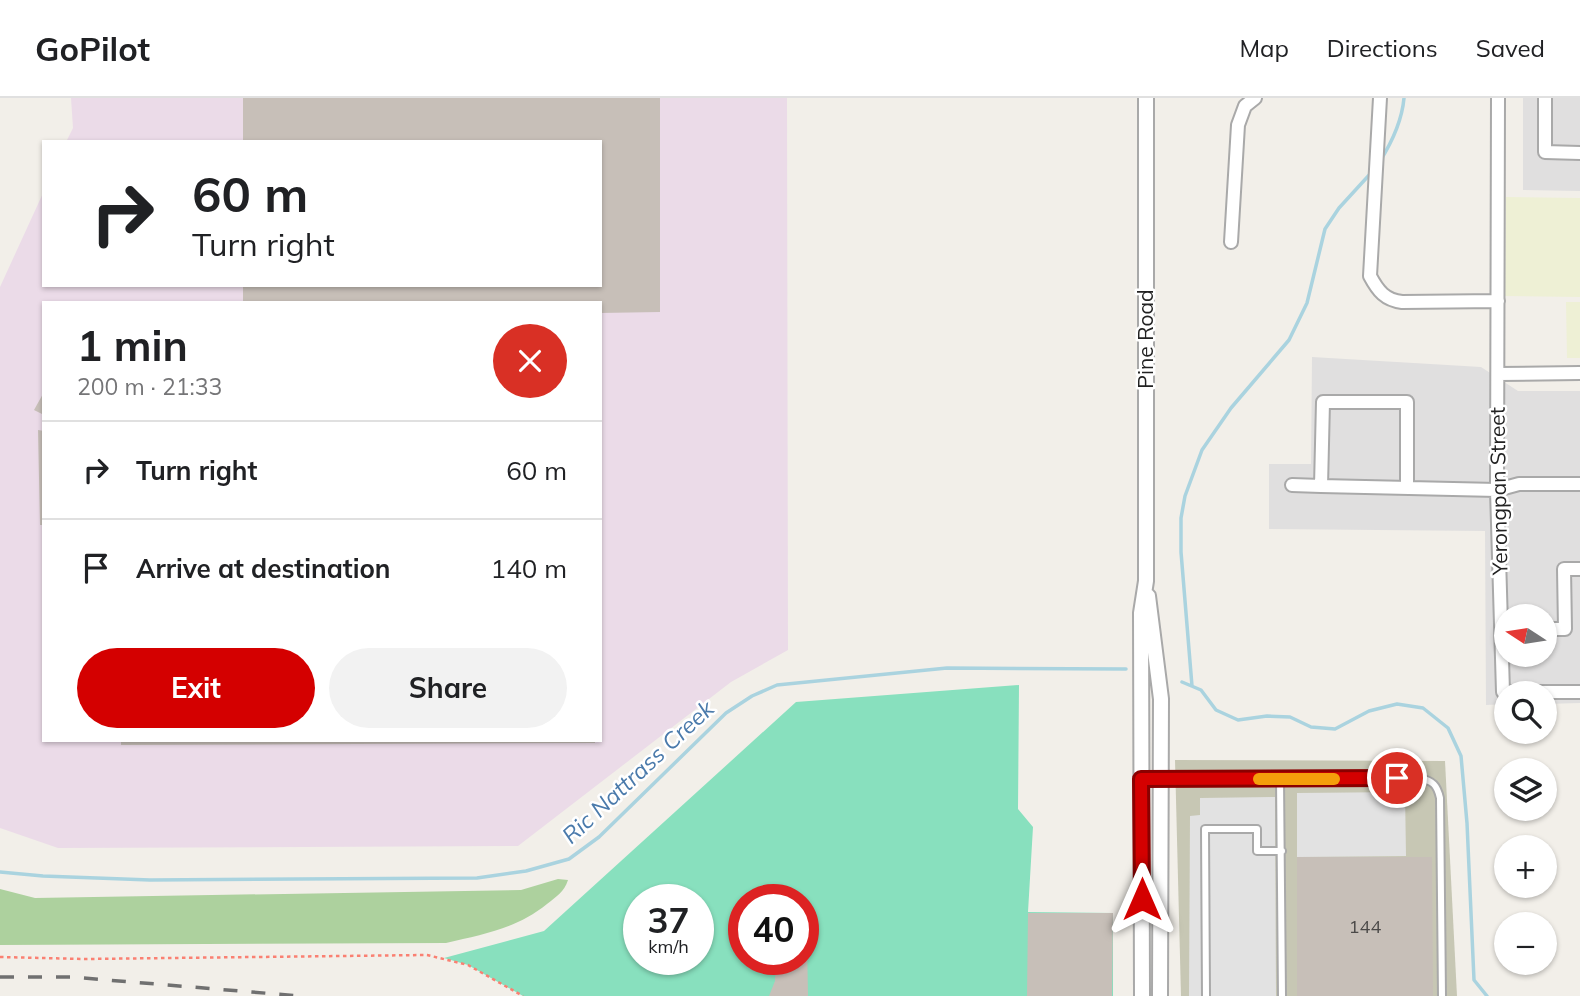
<!DOCTYPE html>
<html lang="en">
<head>
<meta charset="utf-8">
<style>
  :root { --surface:#fff; --page:#f2f2f2; --text:#202124; --muted:#757577; --line:#e0e0e0; --accent:#d40000 }
  body { margin:0; font-family:Mulish,sans-serif; background:var(--page); color:var(--text); height:100vh; display:flex; flex-direction:column; font-size:26px; white-space:nowrap }
  * { box-sizing:border-box; margin:0 }
  p { font-size:23px; color:var(--muted) }
  .icon { flex:none; width:38px; height:38px; fill:none; stroke:currentColor; stroke-width:2; stroke-linecap:round; stroke-linejoin:round }
  .map { position:relative; flex:1; overflow:hidden }
  .sheet { position:absolute; left:42px; top:203px; width:560px; height:441px; display:flex; flex-direction:column; background:var(--surface); border-radius:0px; box-shadow:0 2px 5px #0004 }
  .sheet>* { flex:none }
  .guide { position:absolute; left:42px; top:42px; width:560px; height:147px; border-radius:0px; box-shadow:0 2px 5px #0004; background:#fff; color:var(--text); overflow:hidden }
  .needle { width:46px; rotate:282deg }
  .buttons { position:absolute; left:1494px; top:506px; display:grid; gap:14px }
  .buttons a { display:grid; place-items:center; width:63px; height:63px; border-radius:50%; background:var(--surface); box-shadow:0 2px 5px #0004; font-size:35px }
  .speed { position:absolute; left:623px; top:786px; display:flex; gap:14px; font-size:35px; font-weight:700; text-align:center }
  .speed>* { display:grid; place-content:center; width:91px; height:91px; border-radius:50%; background:var(--surface); box-shadow:0 2px 5px #0004; line-height:1 }
  .speed small { font-size:18px; font-weight:400 }
  .speed .limit { border:10px solid #d22; background:#fff; color:#111 }
  .pin { position:absolute; display:grid; place-items:center; width:60px; height:60px; color:#fff; margin:-30px; border:4px solid #fff; border-radius:50%; box-shadow:0 2px 7px #0007 }
  .me { position:absolute; width:77px; margin:-38px; rotate:0deg; stroke-linejoin:round; filter:drop-shadow(0 0 5px #0008) }
  .turn { display:flex; align-items:center; gap:24px; height:147px; padding:0 35px; font-size:32px }
  .turn .icon { width:91px; height:91px; stroke-width:2.5 }
  .turn b { display:block; font-size:49px; line-height:60px }
  .round { display:grid; place-items:center; flex:none; width:74px; height:74px; border-radius:37px; background:var(--page) }
  .overview { display:flex; align-items:center; justify-content:space-between; height:119px; padding:0 35px }
  h1 { font-size:42px; font-weight:700; line-height:52px }
  .button { display:flex; gap:14px; margin-top:auto; padding:14px 35px }
  .button a { flex:1; height:80px; border-radius:42px; background:var(--accent); color:#fff; font-size:28px; font-weight:700; line-height:80px; text-align:center }
  .button a+a { background:var(--page); color:var(--text) }
  ul { padding:0; list-style:none }
  li { display:flex; align-items:center; gap:21px; height:98px; padding:0 35px; border-top:2px solid var(--line) }
  li div { flex:1 }
  li b { display:block; font-size:26px }
  li em { font-style:normal }
  header { display:flex; align-items:center; gap:42px; box-sizing:border-box; height:98px; padding:0 35px; background:var(--surface); border-bottom:2px solid var(--line) }
  header strong { font-size:33px }
  nav { display:flex; gap:38px; margin-inline-start:auto; font-size:24px }
  .map>svg:first-child { display:block }
</style>
</head>
<body>
<header>
<strong>GoPilot</strong>
<nav><a>Map</a><a>Directions</a><a>Saved</a></nav>
</header>
<div class="map">
<svg width="1580" height="898" viewBox="0 0 1580 898">
  <rect width="100%" height="100%" fill="#f2efe9"/>
  <!-- residential -->
  <path fill="#e0dfdf" fill-rule="evenodd" d="M1523,0H1580V93L1523,92Z
    M1312,259L1481,269L1518,293H1580V605L1545,606V595H1507V606L1486,607L1485,433L1269,431V366H1311ZM1507,518H1545V556H1507Z"/>
  <!-- industrial -->
  <path fill="#ebdbe8" fill-rule="evenodd" d="M71,0H787L788,552L731,584L518,748L58,750L0,730V189L44,93V187H600V44H66L73,30ZM44,205H600V642H44Z"/>
  <!-- construction -->
  <path fill="#c7c7b4" d="M1175,662L1445,663L1457,898H1181Z"/>
  <!-- farmland -->
  <path fill="#eef0d5" d="M1506,99L1580,100V199L1505,198Z
    M1566,204H1580V260H1567Z"/>
  <!-- forest -->
  <path fill="#add19e" d="M558,781L568,782C564,794 557,798 547,806C516,831 484,836 446,845L0,847V791L35,800L521,792Z"/>
  <!-- pitch -->
  <path fill="#88e0be" fill-rule="evenodd" d="M1019,587L1018,711L1033,729L1028,814L1113,815V898H523L468,867L444,860L544,833L796,604ZM639,802H698V861H639ZM744,802H803V861H744Z"/>
  <!-- parking -->
  <path fill="#e2e2e2" d="M1405,694L1406,758L1297,759V695Z
    M1275,699L1276,898H1189L1190,718L1200,717V700Z"/>
  <g fill="none" stroke-linecap="round" stroke-linejoin="round">
    <!-- stream -->
    <path stroke="#aad3df" stroke-width="3.5" d="M1380,63C1392,44 1402,22 1404,0
      M1182,584L1201,592L1216,612L1238,622L1267,618L1290,619L1311,629L1335,631L1369,613L1397,606L1423,610L1448,630L1461,658L1467,725L1474,882L1487,898
      M1192,588L1181,454V420L1185,398L1202,352L1231,310L1289,242L1307,205L1325,131L1339,110L1371,75
      M0,774L43,778L150,782L477,780L526,773L569,761L599,739L726,615L752,598L777,587L947,570L1126,571"/>
  </g>
  <!-- building -->
  <path fill="#c7bfb8" d="M243,0H660V214L600,215V205H243V187H600V44H243Z
    M44,294V317L34,312Z
    M38,332L44,333V427H40Z
    M121,642H595V645L121,647Z
    M1297,759H1432L1433,898H1297Z
    M1028,815H1113L1112,898H1027Z
    M803,843H807L808,898H769L775,883L776,861H803Z"/>
  <g fill="none" stroke-linecap="round" stroke-linejoin="round">
    <defs>
      <path id="service" d="M1141,681L1420,680C1433,683 1437,687 1440,700L1442,898
        M1280,681L1282,898
        M1206,898L1205,731H1257V753H1282"/>
      <path id="minor" d="M1380,0L1370,178C1378,193 1385,202 1402,204L1498,203
        M1498,0L1497,392L1503,594H1580
        M1545,0V54L1580,55
        M1231,144L1238,27L1245,8L1255,0
        M1498,276L1580,275
        M1292,387L1321,388
        M1407,390V304H1323L1321,388L1497,392L1519,386H1580
        M1545,531H1565L1564,471H1580"/>
      <path id="tertiary" d="M1148,498L1161,601L1160,898
        M1142,898L1141,515L1146,483V0"/>
    </defs>
    <!-- service casing -->
    <use href="#service" stroke="#a9a9a9" stroke-width="10"/>
    <!-- minor casing -->
    <use href="#minor" stroke="#a9a9a9" stroke-width="16"/>
    <!-- tertiary casing -->
    <use href="#tertiary" stroke="#a9a9a9" stroke-width="18"/>
    <!-- path -->
    <path stroke="#fa8072" stroke-width="2.5" stroke-dasharray="3.5 3.5" stroke-linecap="butt" d="M0,859L84,861L427,857L468,867L523,898"/>
    <!-- service -->
    <use href="#service" stroke="#fff" stroke-width="6"/>
    <!-- minor -->
    <use href="#minor" stroke="#fff" stroke-width="12"/>
    <!-- tertiary -->
    <use href="#tertiary" stroke="#fff" stroke-width="14"/>
    <!-- rail -->
    <path stroke="#707070" stroke-width="3.5" stroke-dasharray="14 14" stroke-linecap="butt" d="M0,879H71L300,898"/>
  </g>
  <g fill="none" stroke-linecap="round" stroke-linejoin="round">
    <defs>
      <path id="route" d="M1142,801L1141,681L1397,680"/>
    </defs>
    <!-- route casing -->
    <use href="#route" stroke="#8a0000" stroke-width="18"/>
    <!-- route -->
    <use href="#route" stroke="#d40000" stroke-width="12"/>
    <!-- slow -->
    <path stroke="#f59e0b" stroke-width="12" d="M1259,681H1334"/>
  </g>
  <g text-anchor="middle" stroke-width="5" stroke-linejoin="round" paint-order="stroke">
    <!-- number labels -->
    <g font-size="18" fill="#4b4948">
      <text x="1365" y="835">144</text>
    </g>
    <!-- street labels -->
    <g font-size="21" fill="#222" stroke="#fff">
      <text transform="translate(1146 241) rotate(-90)" y="7">Pine Road</text>
      <text transform="translate(1499 393) rotate(-91)" y="7">Yerongpan Street</text>
    </g>
    <!-- water labels -->
    <g font-size="23" font-style="italic" fill="#4a7aab" stroke="#fff">
      <text transform="translate(638 674) rotate(-43)" y="8">Ric Nattrass Creek</text>
    </g>
  </g>
</svg>
<div class="buttons">
<a><svg class="needle" viewBox="-14 -14 28 28"><path d="M0-13l5 13h-10z" fill="#e53935"/><path d="M0 13l5-13h-10z" fill="#757577"/></svg></a>
<a><svg class="icon" aria-label="search" viewBox="0 0 24 24"><circle cx="10" cy="10" r="6"/><path d="M15 15l6 6"/></svg></a>
<a><svg class="icon" aria-label="layers" viewBox="0 0 24 24"><path d="M12 4l9 5-9 5-9-5zM3 14l9 5 9-5"/></svg></a>
<a>+</a>
<a>−</a>
</div>
<div class="speed"><div>37<small>km/h</small></div><div class="limit">40</div></div>
<div class="pin" style="left:1397px;top:680px;background:#d93025"><svg class="icon" aria-label="arrive" viewBox="0 0 24 24"><path d="M6 21V4h12l-3 4 3 4H6"/></svg></div>
<svg class="me" style="left:1142px;top:801px" viewBox="-20 -20 40 40"><path d="M0-17L14 15 0 8-14 15z" fill="#d40000" stroke="#fff" stroke-width="4"/></svg>
<div class="guide">
<div class="turn"><svg class="icon" aria-label="right" viewBox="0 0 24 24"><path d="M7 20v-9h11M14 6l5 5-5 5"/></svg><div><b>60 m</b>Turn right</div></div>
</div>
<section class="sheet">
<div class="overview"><div><h1>1 min</h1><p>200 m · 21:33</p></div><a class="round" style="background:#d93025;color:#fff"><svg class="icon" aria-label="close" viewBox="0 0 24 24"><path d="M6 6l12 12M18 6L6 18"/></svg></a></div>
<ul>
<li><svg class="icon" aria-label="right" viewBox="0 0 24 24"><path d="M7 20v-9h11M14 6l5 5-5 5"/></svg><div><b>Turn right</b></div><em>60 m</em></li>
<li><svg class="icon" aria-label="arrive" viewBox="0 0 24 24"><path d="M6 21V4h12l-3 4 3 4H6"/></svg><div><b>Arrive at destination</b></div><em>140 m</em></li>
</ul>
<div class="button"><a>Exit</a><a>Share</a></div>
</section>
</div>
</body>
</html>
